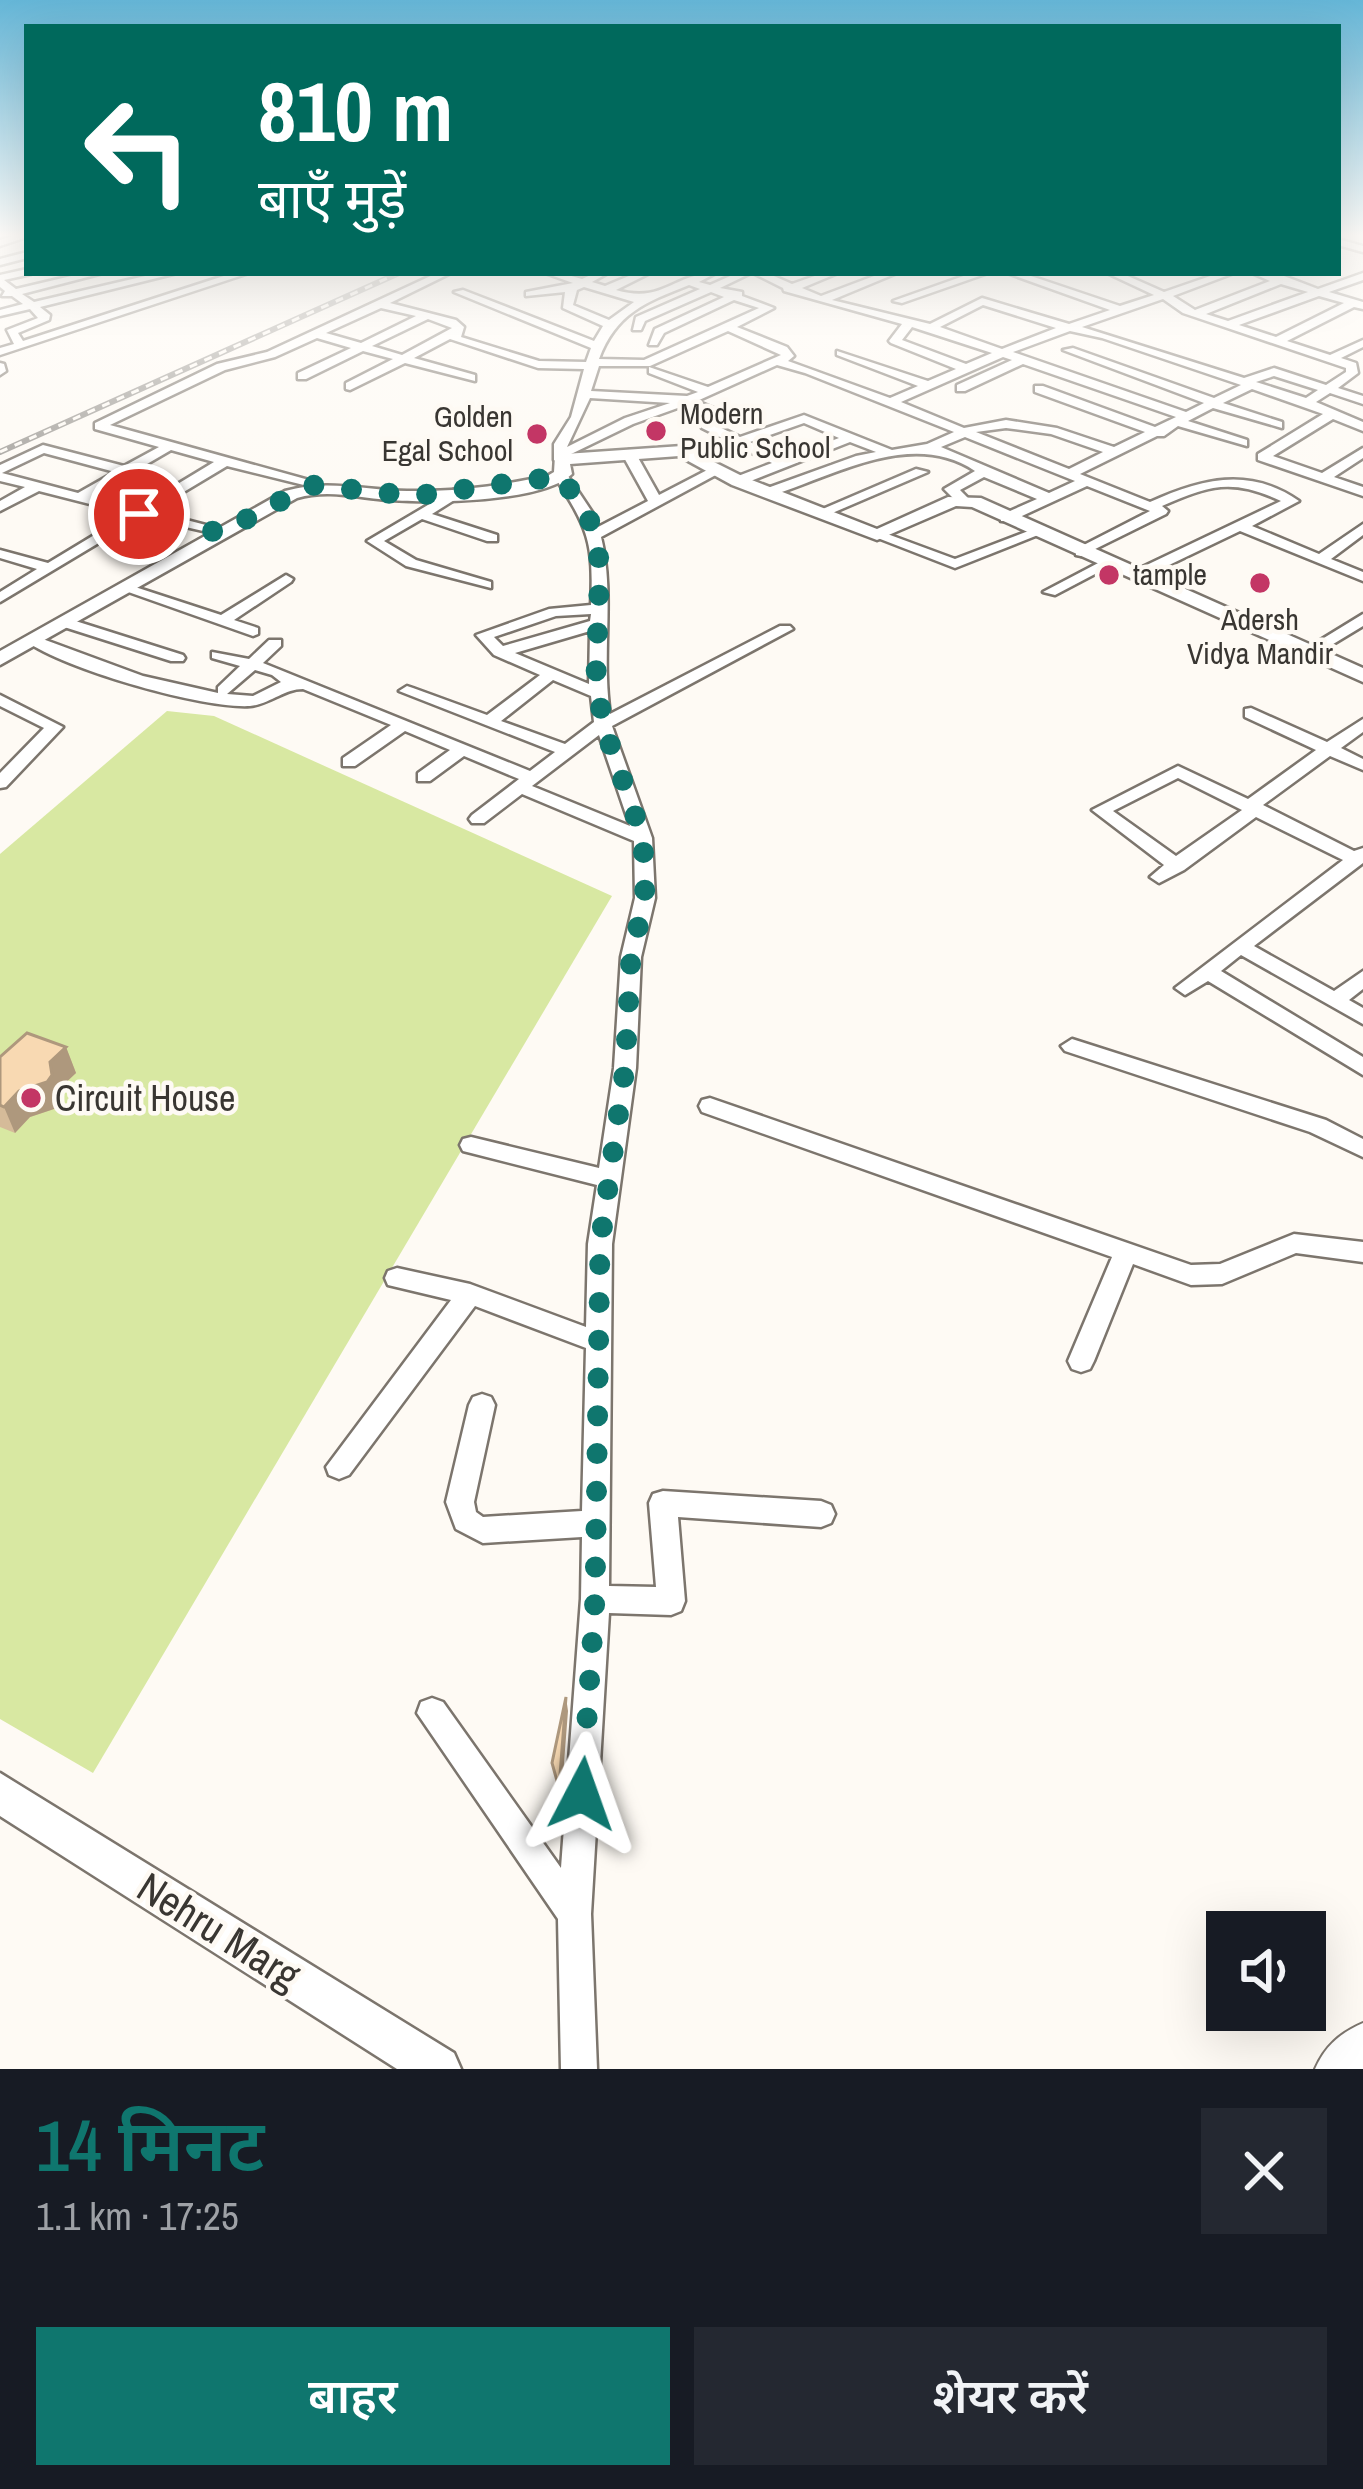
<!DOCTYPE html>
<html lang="hi">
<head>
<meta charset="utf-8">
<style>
  :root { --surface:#171b24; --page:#242831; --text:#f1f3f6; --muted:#9ea1a6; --accent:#0f766e }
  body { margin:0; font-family:"Archivo Narrow","Noto Sans Devanagari",sans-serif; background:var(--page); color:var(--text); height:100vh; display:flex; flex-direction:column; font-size:45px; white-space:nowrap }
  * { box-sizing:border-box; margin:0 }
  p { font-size:39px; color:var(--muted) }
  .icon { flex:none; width:66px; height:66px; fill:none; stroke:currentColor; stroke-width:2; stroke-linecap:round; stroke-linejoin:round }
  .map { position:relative; height:2069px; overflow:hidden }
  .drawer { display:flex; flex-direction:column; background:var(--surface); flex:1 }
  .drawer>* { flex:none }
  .guide { position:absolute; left:24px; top:24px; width:1317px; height:252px; border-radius:0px; box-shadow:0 12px 48px #0002; background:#00695c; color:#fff; overflow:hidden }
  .tools { position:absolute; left:1206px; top:1911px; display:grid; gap:24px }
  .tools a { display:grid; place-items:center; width:120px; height:120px; border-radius:0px; background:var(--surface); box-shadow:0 12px 48px #0002; font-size:60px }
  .pin { position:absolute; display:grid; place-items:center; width:102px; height:102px; color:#fff; margin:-51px; border:6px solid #fff; border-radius:50%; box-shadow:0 3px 12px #0007 }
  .me { position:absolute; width:132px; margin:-66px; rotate:4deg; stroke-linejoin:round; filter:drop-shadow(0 0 9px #0008) }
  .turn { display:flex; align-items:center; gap:42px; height:252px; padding:0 36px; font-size:54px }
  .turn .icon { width:156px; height:156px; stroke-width:2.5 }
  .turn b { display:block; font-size:84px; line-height:102px }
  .round { display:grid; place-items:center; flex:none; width:126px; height:126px; border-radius:0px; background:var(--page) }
  .head { display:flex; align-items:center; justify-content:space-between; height:204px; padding:0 36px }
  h1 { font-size:72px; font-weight:600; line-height:90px; color:var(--accent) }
  .button { display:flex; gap:24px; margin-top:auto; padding:24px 36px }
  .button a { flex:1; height:138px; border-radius:0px; background:var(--accent); color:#fff; font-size:48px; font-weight:600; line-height:138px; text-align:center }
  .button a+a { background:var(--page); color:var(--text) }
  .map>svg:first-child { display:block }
</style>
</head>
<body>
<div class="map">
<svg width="1363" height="2069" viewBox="0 0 1363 2069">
  <rect width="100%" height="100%" fill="#fefaf4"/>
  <!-- green -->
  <path fill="#d8e8a2" d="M167,711L214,716L612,896L93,1773L0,1719V854Z"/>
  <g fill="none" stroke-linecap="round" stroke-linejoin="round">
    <defs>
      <path id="street" d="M18,234H27V237L0,246V240Z
        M1338,239L1363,246V252L1338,245Z
        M27,252V258L0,265V259Z
        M27,269L31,274L4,280L16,289L84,273H103L22,294L34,302L158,273H177L40,307L50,315L49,320L18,333L23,341L233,273H249L0,355V348L14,344L7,330L38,318L30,309L0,316V310L23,304L12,296H2L5,291L0,287V275Z
        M437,273H451L390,303L456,320L464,327L461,337L539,361L586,362L591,348L454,292L463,290L594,341L603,326L563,308L565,292L526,296V292L573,283L545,273H561L582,279L595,273H608L592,282L605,286L636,273H650L616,290C664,304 673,273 716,273L699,282L710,285L737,273H751L720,288L742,292V296L774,308L737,327L787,347L794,356L788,361L890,398L918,386L837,355V351L928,381L956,369L891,343L889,341L902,324L784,291L783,288L753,273H767L792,284L823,273H838L802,288L821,296L882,273H897L832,300L930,324L982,298L1069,324L1110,310L1007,273H1022L1120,306L1154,295L1107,273H1121L1164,292L1219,273H1234L1173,296L1195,310L1270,281L1252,273L1284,276L1318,289L1363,273V280L1329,292L1363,302V309L1354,307L1287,341L1330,355L1363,340V347L1341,358L1356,363L1358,373L1338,388L1363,396V404L1330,393L1316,402L1363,422V431L1333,419L1273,456L1322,473L1363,448V458L1334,477L1363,487V496L1258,460V454L1323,414L1252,389L1223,403L1282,422V428L1213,408L1188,421L1247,440V446L1178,426L1164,436H1157L1080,474L1150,502C1201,479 1249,466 1299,501L1252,526L1319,554L1363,524V535L1331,559L1363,572V581L1240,531L1142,578H1132V572L1281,501C1232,478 1210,485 1162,506L1168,511L1166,514L1081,556L1076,555V549L1150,511L1087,486L1011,521H1001V515L1037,499L984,477L960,490L970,500L958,503L944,489L975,471C911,428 833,477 767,497L760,493L762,490L856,456L876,452L850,442L743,484H733V478L772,463L702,428L700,425L707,414L686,405L633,424L567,456L566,463L561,464L554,460V444L571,417L584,369L538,368L450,339L414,358L475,375V381L405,363L350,390L346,389V383L393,359L363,351L306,379H298V373L351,348L317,338L275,357L225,370L110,425L316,482V488L227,466L152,511L225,530V536L142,517L0,602V592L37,569L0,558V550L48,563L129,514L39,491L0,511V501L25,487L0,481V465L43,445L124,466L159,447L95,429V423L217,364L267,352ZM1281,284L1308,292L1228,321L1206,314ZM689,285L700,289L636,317L633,330H641L645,321L711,292L724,297L655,329L649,345H657L664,333L734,300L759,308L644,360L599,359C616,313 646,302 689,285ZM584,287L634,302L609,320L573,305L577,290ZM1319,296L1344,303L1276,337L1239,325ZM1163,299L1183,313L1346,368V372L1326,385L1274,368L1244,378L1082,327ZM983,305L1056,328L1002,349L940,327ZM381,308L416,316L361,343L326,333ZM428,319L452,328L402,355L372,346ZM912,327L992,353L966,364L902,340ZM728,331L781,355L708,387L649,367V373L698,392L687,396L591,391L599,366H650ZM1070,331L1102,338L1241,385L1214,398L1073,348L1063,350L1204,403L1186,412L1013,352ZM1003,357L1012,360L957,385V391H965L1023,364L1176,417L1155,427L1043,386H1035V392L1145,432L1114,447L1057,428L1006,420L964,428L901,402ZM777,365L805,373L954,432L927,444L892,450L804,415L740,437L713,424L720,413L718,410L697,401ZM1274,376L1318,390L1306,398L1256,382ZM590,398L670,403L625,418L567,447ZM804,423L839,438L784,459L750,442ZM1006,428L1051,434L1103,452L1069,469L976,432ZM965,437L1075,481L1049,493L941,447ZM171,450L214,462L138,508L92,496ZM44,453L115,472L78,493L2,473Z
        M972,273H988L902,303L893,301Z
        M0,363L4,364L6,371L0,375Z
        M629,450L636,454L659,495L713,467L725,470L601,537C615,595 601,653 610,714L780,626H790L793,629L612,726L652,838L655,898L641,957L636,1068L612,1244L609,1586L656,1587L649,1503L653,1494L663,1491L821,1501L831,1505L835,1514L831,1523L821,1527L678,1517L685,1601L681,1611L671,1615L609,1613L591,1914L597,2069H561L558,1919L417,1713L421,1702L432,1698L443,1702L561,1868L581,1599L582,1537L483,1543L456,1529L446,1502L469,1405L473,1397L482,1394L491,1397L495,1405L474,1502L476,1512L483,1517L582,1511L586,1348L475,1306L349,1475L339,1479L329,1475L326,1467L451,1300L388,1285L385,1278L388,1271L397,1268L470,1284L586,1327L588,1244L597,1185L471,1153L463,1151L460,1145L463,1139L471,1137L599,1168L614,1068L621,957L635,898L634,841L522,794L484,823H472L469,819L472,815L519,779L464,756L430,781H418V773L450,750L405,731L355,766H343V758L391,725L303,689C284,689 270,704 250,706C203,709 64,669 26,641L28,638H40L143,676L218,693V687L240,666L212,658V652L249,659L269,640H281V646L263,663L530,771L555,752L399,691L407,686L413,688L487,715L540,675L494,655L476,635L549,609L591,605C594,543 588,527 554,476L566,473L596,518L598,527L648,501L622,454ZM591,614L590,621L503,646L494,637L556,616ZM590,631L589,684L515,653ZM255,670L272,675L281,682L253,696L227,694ZM553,680L591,696L594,722L565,744L501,721ZM599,735L630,826L532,786Z
        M916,469L928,472L823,517L811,514Z
        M455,489L467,492L432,514L497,535V541H487L422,519L384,541L416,560L491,582V588L406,566L367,541Z
        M1031,530L1043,533L955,568L870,535L882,532L955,559Z
        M1102,561L1114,564L1055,595L1043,592Z
        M286,575L293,579L291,582L234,620L258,628V634L253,636L117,588L129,585L221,615Z
        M1363,614V626L1315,655L1309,657L1301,652Z
        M66,618L183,655L185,658L183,661H171L61,626V620Z
        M0,695L63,727L6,787L0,788V773L44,728L0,706Z
        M1251,708L1327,742L1363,719V732L1341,748L1363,759V770L1330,756L1263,805L1354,851L1363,848V863L1254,946L1334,991L1363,971V989L1349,1000L1363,1008V1024L1241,955L1221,971L1363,1057V1075L1208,981L1185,995L1175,988L1343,860L1256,817L1184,870L1159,883L1150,877L1164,865L1092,810L1178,766L1248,799L1316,750L1245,717V709ZM1178,778L1242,810L1176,856L1113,811Z
        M1072,1039L1326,1120L1363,1139V1157L1310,1132L1065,1051L1061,1046Z
        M710,1098L1191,1265L1220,1264L1294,1234L1363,1242V1262L1296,1253L1222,1284L1191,1285L1133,1264L1094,1361L1090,1369L1081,1372L1072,1369L1068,1361L1112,1257L702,1112L699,1106L702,1100Z"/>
      <path id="secondary" d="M682,446L744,477L877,529L948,497L981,498L1363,668V682L972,507L956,506L877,540L732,485L679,456L570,464L572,474C541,503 431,503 389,500C358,498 329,489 297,498L0,665V651L285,491C327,479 364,490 407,491C455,492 503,486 549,475L554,472L555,456L565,454Z
        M0,1773L454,2053L461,2069H397L0,1816Z"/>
      <path id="primary" d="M1363,2023V2069H1315C1325,2046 1340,2033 1363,2023Z"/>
    </defs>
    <!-- street casing -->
    <use href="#street" stroke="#7c756d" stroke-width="5"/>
    <!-- secondary casing -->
    <use href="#secondary" stroke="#7c756d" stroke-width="5"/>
    <!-- primary casing -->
    <use href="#primary" stroke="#7c756d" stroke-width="4"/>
    <!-- street -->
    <use href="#street" fill="#fff" fill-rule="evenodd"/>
    <!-- secondary -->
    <use href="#secondary" fill="#fff" fill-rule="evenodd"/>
    <!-- primary -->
    <use href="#primary" fill="#fff" fill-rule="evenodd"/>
    <defs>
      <path id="rail" d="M0,452L399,273"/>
    </defs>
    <!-- rail casing -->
    <use href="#rail" stroke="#999691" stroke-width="6"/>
    <!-- rail -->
    <use href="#rail" stroke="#fefaf4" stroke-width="3" stroke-dasharray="8" stroke-linecap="butt"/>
  </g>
  <!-- wall -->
  <path fill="#d5bb99" d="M66,1047L76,1073L60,1088L62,1101L57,1108L30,1117L15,1133L0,1127V1057Z"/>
  <!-- shaded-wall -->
  <path fill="#ae987d" d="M66,1047L76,1073L60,1088L62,1101L57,1108L30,1117L15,1133L4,1107Z
    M566,1697L568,1711L561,1802L559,1788Z"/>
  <!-- building -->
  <path fill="#f8d9b2" stroke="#ae987d" stroke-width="3" d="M27,1033L66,1047L50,1062L52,1075L47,1082L19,1091L4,1107L0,1105V1057Z
    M566,1697L559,1788L552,1763Z"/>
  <!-- sky -->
  <linearGradient id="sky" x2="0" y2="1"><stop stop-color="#65b6d7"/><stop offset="0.45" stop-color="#fffdfa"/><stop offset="1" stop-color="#fffdfa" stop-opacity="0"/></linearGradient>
  <rect width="1363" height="523" fill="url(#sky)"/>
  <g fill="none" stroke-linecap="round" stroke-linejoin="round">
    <!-- route -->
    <path stroke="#0f766e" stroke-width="21" stroke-dasharray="0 37.8" d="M139,514L220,533L311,485L414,496L561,476L589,518L600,563L596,675L603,724L643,838L645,898L631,957L625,1068L600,1244L595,1599L582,1794"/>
  </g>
  <!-- markers -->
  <g fill="#c33665" stroke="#fefaf4" stroke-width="4.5">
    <circle cx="656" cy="431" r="12"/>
    <circle cx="537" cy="434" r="12"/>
    <circle cx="1109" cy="575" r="12"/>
    <circle cx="1260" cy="583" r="12"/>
    <circle cx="31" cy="1098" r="12"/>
  </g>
  <g text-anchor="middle" stroke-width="9" stroke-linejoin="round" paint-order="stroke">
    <!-- far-poi labels -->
    <g font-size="30" fill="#393632" stroke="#fefaf4" text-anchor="start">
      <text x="680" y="424">Modern<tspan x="680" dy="34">Public School</tspan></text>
      <text x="513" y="427" text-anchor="end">Golden<tspan x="513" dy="34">Egal School</tspan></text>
      <text x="1133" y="585">tample</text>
      <text x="1260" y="630" text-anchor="middle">Adersh<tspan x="1260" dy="34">Vidya Mandir</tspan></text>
    </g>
    <!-- poi labels -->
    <g font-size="36" fill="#393632" stroke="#fefaf4" text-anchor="start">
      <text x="55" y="1111">Circuit House</text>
    </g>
    <!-- near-street labels -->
    <g font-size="42" fill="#393632" stroke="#fefaf4">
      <text transform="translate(219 1931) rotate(32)" y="15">Nehru Marg</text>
    </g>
  </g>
</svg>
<div class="tools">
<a><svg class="icon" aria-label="sound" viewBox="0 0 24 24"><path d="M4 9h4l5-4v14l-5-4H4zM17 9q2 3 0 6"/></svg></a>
</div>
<div class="pin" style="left:139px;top:514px;background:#d93025"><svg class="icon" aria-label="arrive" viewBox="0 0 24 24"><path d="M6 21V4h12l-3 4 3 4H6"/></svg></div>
<svg class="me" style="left:582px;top:1794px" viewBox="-20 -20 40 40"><path d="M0-17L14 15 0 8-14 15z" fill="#0f766e" stroke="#fff" stroke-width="4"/></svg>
<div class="guide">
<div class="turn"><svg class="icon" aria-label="left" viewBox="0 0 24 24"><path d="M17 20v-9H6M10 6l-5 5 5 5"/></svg><div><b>810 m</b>बाएँ मुड़ें</div></div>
</div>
</div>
<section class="drawer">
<div class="head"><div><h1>14 मिनट</h1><p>1.1 km · 17:25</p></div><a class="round"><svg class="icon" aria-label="close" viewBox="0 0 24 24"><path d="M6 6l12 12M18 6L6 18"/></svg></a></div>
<div class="button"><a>बाहर</a><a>शेयर करें</a></div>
</section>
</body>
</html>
